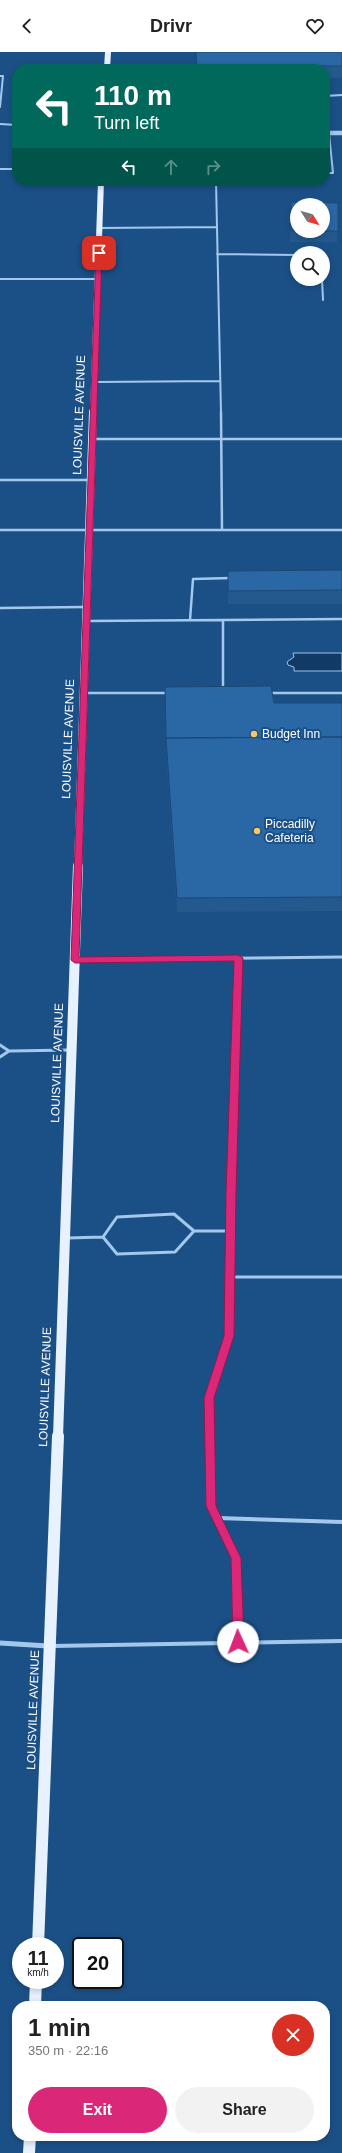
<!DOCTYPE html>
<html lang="en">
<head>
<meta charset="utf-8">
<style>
  :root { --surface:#fff; --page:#f2f2f2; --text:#222; --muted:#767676; --accent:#db2777 }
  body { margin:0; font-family:Helvetica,sans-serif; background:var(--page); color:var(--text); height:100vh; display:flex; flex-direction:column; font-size:15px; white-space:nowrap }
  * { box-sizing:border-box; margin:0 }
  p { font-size:13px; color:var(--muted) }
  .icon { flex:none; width:22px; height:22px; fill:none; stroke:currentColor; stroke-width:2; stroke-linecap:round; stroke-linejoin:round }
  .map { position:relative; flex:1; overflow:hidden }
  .drawer { position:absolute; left:12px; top:1949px; width:318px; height:140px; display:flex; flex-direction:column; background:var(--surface); border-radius:16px; box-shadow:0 2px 6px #0003 }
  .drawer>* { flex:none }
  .top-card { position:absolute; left:12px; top:12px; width:318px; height:122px; border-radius:16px; box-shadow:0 2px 6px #0003; background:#00695c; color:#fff; overflow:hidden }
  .needle { width:26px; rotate:127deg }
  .tools { position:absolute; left:290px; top:146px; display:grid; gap:8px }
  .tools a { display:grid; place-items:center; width:40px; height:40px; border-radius:50%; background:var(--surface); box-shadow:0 2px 6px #0003; font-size:20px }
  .speed { position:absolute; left:12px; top:1885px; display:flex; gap:8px; font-size:20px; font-weight:700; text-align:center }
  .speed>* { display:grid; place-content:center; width:52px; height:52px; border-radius:50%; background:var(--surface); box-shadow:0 2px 6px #0003; line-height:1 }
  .speed small { font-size:10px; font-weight:400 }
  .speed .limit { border:2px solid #111; border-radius:6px; background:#fff; color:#111 }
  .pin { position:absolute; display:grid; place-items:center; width:34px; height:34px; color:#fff; margin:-17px; border-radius:8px; box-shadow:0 2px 6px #0006 }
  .me { position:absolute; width:44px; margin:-22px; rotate:358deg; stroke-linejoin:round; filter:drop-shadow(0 0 3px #0008) }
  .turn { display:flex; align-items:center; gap:14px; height:84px; padding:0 16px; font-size:18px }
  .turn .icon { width:52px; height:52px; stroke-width:2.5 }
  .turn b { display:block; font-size:28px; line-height:34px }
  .lanes { display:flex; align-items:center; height:38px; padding:0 16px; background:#0003; justify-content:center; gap:20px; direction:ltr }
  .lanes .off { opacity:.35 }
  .round { display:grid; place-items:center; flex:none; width:42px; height:42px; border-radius:21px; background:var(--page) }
  .summary { display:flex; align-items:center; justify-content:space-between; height:68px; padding:0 16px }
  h1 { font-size:24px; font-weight:800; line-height:30px }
  .action { display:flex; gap:8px; margin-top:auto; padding:8px 16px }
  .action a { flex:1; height:46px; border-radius:24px; background:var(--accent); color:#fff; font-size:16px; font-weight:800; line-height:46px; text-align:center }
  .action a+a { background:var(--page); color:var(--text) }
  header { display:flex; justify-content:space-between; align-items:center; height:52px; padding:0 16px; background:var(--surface); font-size:18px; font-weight:800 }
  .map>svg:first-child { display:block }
</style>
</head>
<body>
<header><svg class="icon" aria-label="back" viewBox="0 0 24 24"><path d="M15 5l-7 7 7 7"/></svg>Drivr<svg class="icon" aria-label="heart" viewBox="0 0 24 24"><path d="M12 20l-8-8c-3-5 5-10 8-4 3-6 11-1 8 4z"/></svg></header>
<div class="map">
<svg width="342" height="2101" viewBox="0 0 342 2101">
  <rect width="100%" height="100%" fill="#1b5087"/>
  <!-- water -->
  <path fill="#123a65" stroke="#96c3ee" d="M293,601H342V619H294V615L288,613L287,610L294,605Z"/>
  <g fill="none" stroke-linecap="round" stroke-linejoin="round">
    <!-- service-far3 -->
    <path stroke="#a3c8ec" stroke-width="2" d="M0,24H3L0,55
      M325,44L342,43
      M0,72L17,73
      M0,117H17
      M325,121H333L329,81
      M216,129L221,361
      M100,176L217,175
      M217,202L297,203
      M0,227H98
      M322,227L323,248
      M95,330L220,329"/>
    <!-- service-far2 -->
    <path stroke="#a3c8ec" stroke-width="2.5" d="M221,360L222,478
      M94,387H342
      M0,428H90
      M0,478H342
      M0,556L85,555
      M190,568L193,527L231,526
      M223,568V638
      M87,569L342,567
      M84,641H168
      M268,641H342"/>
    <!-- service-far1 -->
    <path stroke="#a3c8ec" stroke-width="3" d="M77,908L342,905
      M0,993L9,999L70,998
      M0,1005L9,999
      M103,1185L117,1165L174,1162L194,1179H230
      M103,1185L117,1202L175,1200L194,1179
      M67,1186L103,1185
      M230,1225H342
      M210,1385L209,1346L229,1284L238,906"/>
    <!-- service -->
    <path stroke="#a3c8ec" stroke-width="4" d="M210,1384L211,1454L236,1506L238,1590
      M218,1466L342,1470
      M52,1594L342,1589"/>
    <!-- minor -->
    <path stroke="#a3c8ec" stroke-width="5" d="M0,1591L48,1594"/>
    <!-- tertiary -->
    <path stroke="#a3c8ec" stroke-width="4.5" d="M325,81H342"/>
    <!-- primary-far3 -->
    <path stroke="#e8f2ff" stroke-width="6" d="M107,17L108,0
      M93,361L101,129"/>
    <!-- primary-far2 -->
    <path stroke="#e8f2ff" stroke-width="8" d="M78,815L93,360"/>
    <!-- primary-far1 -->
    <path stroke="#e8f2ff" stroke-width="10" d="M58,1385L78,814"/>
    <!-- primary -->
    <path stroke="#e8f2ff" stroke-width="12" d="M38,1894L58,1384
      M35,1954L36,1928
      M29,2101L30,2084"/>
  </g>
  <!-- wall -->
  <path fill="#24598e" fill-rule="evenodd" d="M196,0H342V26H325V17H196Z
    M291,150L338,151L337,190H290ZM297,153H323V179H297Z
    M342,518V552H228V519Z
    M165,635L274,651H342V859L177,860L166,700Z"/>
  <!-- building -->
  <path fill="#2a67a5" stroke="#1d4874" d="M196,0H342V14H315V17H197Z
    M291,150L338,151V179H323V153H297V178H291Z
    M342,518V538L228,539V519Z
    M271,634L274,651H342V685L166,686L165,635Z
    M342,685V845L177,846L166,686Z"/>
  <!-- route -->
  <path fill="#db2777" stroke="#8e194d" d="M99,200L102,201L79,905L238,903L243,906L236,1140L234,1284L214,1346L216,1454L241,1506L244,1590L242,1593L238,1595L234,1593L233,1590L231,1506L206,1454L204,1346L224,1284L226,1140L234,909L75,911L71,908L96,201Z"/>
  <!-- markers -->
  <g fill="#fdc760" stroke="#1b5087" stroke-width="1.5">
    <circle cx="254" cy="682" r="4"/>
    <circle cx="257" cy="779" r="4"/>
  </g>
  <g text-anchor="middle" stroke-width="4" stroke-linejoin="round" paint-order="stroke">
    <!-- street labels -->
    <g font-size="12" fill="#fff" stroke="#1b5087">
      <text transform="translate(79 363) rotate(-88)" y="4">LOUISVILLE AVENUE</text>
      <text transform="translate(68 687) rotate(-88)" y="4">LOUISVILLE AVENUE</text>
      <text transform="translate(57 1011) rotate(-88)" y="4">LOUISVILLE AVENUE</text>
      <text transform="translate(45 1335) rotate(-88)" y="4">LOUISVILLE AVENUE</text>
      <text transform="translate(33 1658) rotate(-88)" y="4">LOUISVILLE AVENUE</text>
    </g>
    <!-- poi labels -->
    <g font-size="12" fill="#fff" stroke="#1b5087" text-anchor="start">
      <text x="262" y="686">Budget Inn</text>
      <text x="265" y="776">Piccadilly<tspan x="265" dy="14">Cafeteria</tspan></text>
    </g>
  </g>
</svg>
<div class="tools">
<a><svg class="needle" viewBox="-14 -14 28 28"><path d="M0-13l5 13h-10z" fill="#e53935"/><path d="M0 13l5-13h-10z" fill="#767676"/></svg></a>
<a><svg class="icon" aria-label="search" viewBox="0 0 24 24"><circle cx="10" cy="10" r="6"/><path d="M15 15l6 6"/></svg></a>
</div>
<div class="speed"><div>11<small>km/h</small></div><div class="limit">20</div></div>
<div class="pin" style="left:99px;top:201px;background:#d93025"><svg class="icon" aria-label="arrive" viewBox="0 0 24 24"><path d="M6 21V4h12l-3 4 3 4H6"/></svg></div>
<svg class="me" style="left:238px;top:1590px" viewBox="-20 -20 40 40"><circle r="19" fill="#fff"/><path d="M0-13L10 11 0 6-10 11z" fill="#db2777"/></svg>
<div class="top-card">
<div class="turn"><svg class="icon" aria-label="left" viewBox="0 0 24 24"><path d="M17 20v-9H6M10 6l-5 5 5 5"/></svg><div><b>110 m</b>Turn left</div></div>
<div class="lanes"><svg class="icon" aria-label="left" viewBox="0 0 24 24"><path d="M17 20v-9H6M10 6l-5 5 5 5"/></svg><svg class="icon off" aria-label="ahead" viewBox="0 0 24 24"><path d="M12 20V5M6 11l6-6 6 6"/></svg><svg class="icon off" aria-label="right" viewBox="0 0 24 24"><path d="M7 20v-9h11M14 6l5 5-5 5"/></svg></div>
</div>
<section class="drawer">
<div class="summary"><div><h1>1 min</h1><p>350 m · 22:16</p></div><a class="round" style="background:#d93025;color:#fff"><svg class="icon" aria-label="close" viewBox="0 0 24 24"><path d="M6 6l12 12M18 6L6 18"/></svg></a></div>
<div class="action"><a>Exit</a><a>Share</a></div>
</section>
</div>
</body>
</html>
